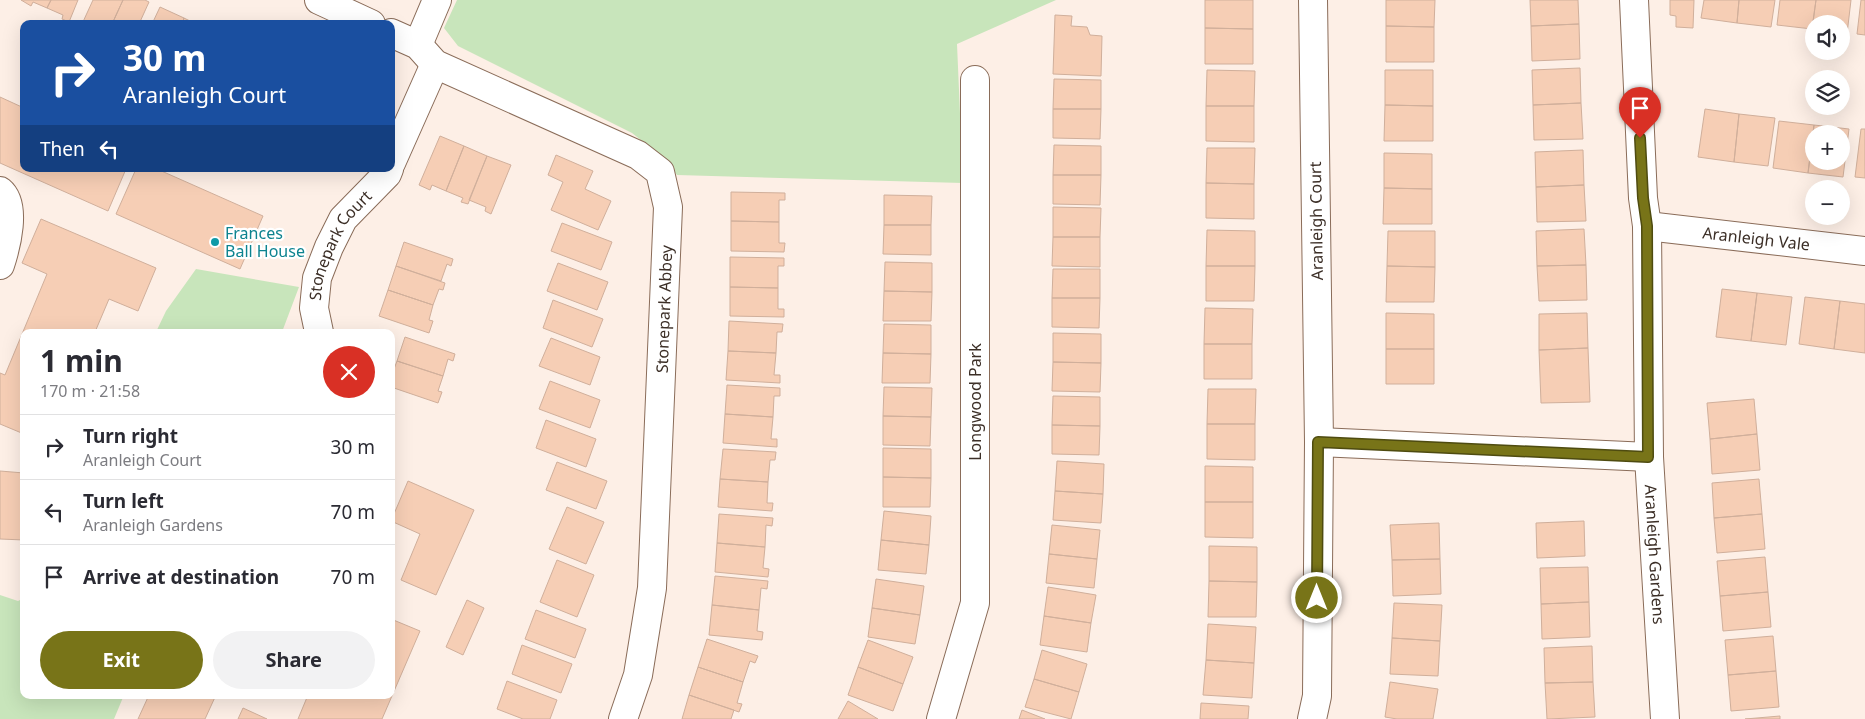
<!DOCTYPE html>
<html lang="en">
<head>
<meta charset="utf-8">
<style>
  :root { --surface:#fff; --page:#f2f2f3; --text:#2b2b33; --muted:#7c7c81; --line:#e1e1e2; --accent:#787418 }
  body { margin:0; font-family:"Noto Sans",sans-serif; background:var(--page); color:var(--text); height:100vh; display:flex; flex-direction:column; font-size:19px; white-space:nowrap }
  * { box-sizing:border-box; margin:0 }
  p { font-size:16px; color:var(--muted) }
  .icon { flex:none; width:28px; height:28px; fill:none; stroke:currentColor; stroke-width:2; stroke-linecap:round; stroke-linejoin:round }
  .map { position:relative; flex:1; overflow:hidden }
  .panel { position:absolute; left:20px; top:329px; width:375px; height:370px; display:flex; flex-direction:column; background:var(--surface); border-radius:10px; box-shadow:0 5px 20px #0002 }
  .panel>* { flex:none }
  .top-card { position:absolute; left:20px; top:20px; width:375px; height:152px; border-radius:10px; box-shadow:0 5px 20px #0002; background:#1a4fa0; color:#fff; overflow:hidden }
  .buttons { position:absolute; left:1805px; top:15px; display:grid; gap:10px }
  .buttons a { display:grid; place-items:center; width:45px; height:45px; border-radius:50%; background:var(--surface); box-shadow:0 5px 20px #0002; font-size:25px }
  .pin { position:absolute; display:grid; place-items:center; width:42px; height:42px; color:#fff; margin:-51px -21px; border-radius:50% 50% 50% 0; rotate:-45deg; box-shadow:0 0 5px #0007 }
  .pin .icon { rotate:45deg }
  .me { position:absolute; width:55px; margin:-28px; rotate:0deg; stroke-linejoin:round; filter:drop-shadow(0 0 4px #0008) }
  .turn { display:flex; align-items:center; gap:18px; height:105px; padding:0 20px; font-size:22px }
  .turn .icon { width:65px; height:65px; stroke-width:2.5 }
  .turn b { display:block; font-size:35px; line-height:42px }
  .then { display:flex; align-items:center; height:48px; padding:0 20px; background:#0003; gap:10px; font-size:19px }
  .round { display:grid; place-items:center; flex:none; width:52px; height:52px; border-radius:26px; background:var(--page) }
  .overview { display:flex; align-items:center; justify-content:space-between; height:85px; padding:0 20px }
  h1 { font-size:30px; font-weight:700; line-height:38px }
  .action { display:flex; gap:10px; margin-top:auto; padding:10px 20px }
  .action a { flex:1; height:58px; border-radius:30px; background:var(--accent); color:#fff; font-size:20px; font-weight:700; line-height:58px; text-align:center }
  .action a+a { background:var(--page); color:var(--text) }
  ul { padding:0; list-style:none }
  li { display:flex; align-items:center; gap:15px; height:65px; padding:0 20px; border-top:1px solid var(--line) }
  li div { flex:1 }
  li b { display:block; font-size:19px }
  li em { font-style:normal }
  .map>svg:first-child { display:block }
</style>
</head>
<body>
<div class="map">
<svg width="1865" height="719" viewBox="0 0 1865 719">
  <rect width="100%" height="100%" fill="#fdefe6"/>
  <!-- green -->
  <path fill="#c8e5bb" d="M457,0H1056L957,44L963,183L677,175L661,156L632,133L458,46L444,28Z
    M196,269L299,287L282,332H156L166,311Z
    M0,595L18,601L24,598V695H124L114,719H0Z"/>
  <!-- building -->
  <path fill="#f6ceb5" stroke="#d0af9b" fill-rule="evenodd" d="M21,0H51L47,8L33,2L31,6Z
    M51,0H78L69,22L62,19L63,15L47,8Z
    M93,0H123L112,24H82Z
    M123,0H145L149,2L139,24H112Z
    M1205,0H1253V29L1205,28Z
    M1386,0H1435L1434,27L1386,26Z
    M1530,0H1578L1579,24L1531,26Z
    M1670,0H1694L1693,28L1676,27V16L1670,15Z
    M1704,0H1739L1737,23L1701,18Z
    M1739,0H1775L1771,27L1737,23Z
    M1780,0H1816L1812,29L1777,25Z
    M1816,0H1851L1847,34L1841,33V24H1814V29H1812Z
    M1861,0H1865V35L1857,34Z
    M160,7L184,18L182,24H152Z
    M1055,15L1072,16L1071,26L1087,27L1090,35L1102,36L1101,76L1053,74Z
    M184,18L196,24H182Z
    M1579,24L1580,59L1532,61L1531,26Z
    M1386,26L1434,27V62H1386Z
    M1205,28L1253,29V64H1205Z
    M1580,68L1581,103L1533,105L1532,70Z
    M1207,70L1255,71L1254,106H1206Z
    M1385,70H1433V106L1385,105Z
    M1054,79L1101,80V109H1053Z
    M0,97L24,108V169H126L108,211L0,163Z
    M1581,103L1583,139L1534,140L1533,105Z
    M1385,105L1433,106V141H1384Z
    M1206,106H1254V142L1206,141Z
    M1053,109H1101L1100,139L1053,138Z
    M1705,109L1739,114L1734,162L1698,157Z
    M1739,114L1775,118L1768,166L1734,162Z
    M1779,121L1814,125L1808,173L1773,168Z
    M1814,125L1849,129L1843,177L1808,173ZM1814,134H1841V161H1814Z
    M1861,129H1865V178L1855,177Z
    M440,136L464,146L446,191L432,185L430,190L419,185Z
    M1054,145L1101,146V175H1053Z
    M464,146L487,156L468,204L461,202L463,198L446,191Z
    M1207,148H1255L1254,184L1206,183Z
    M1583,150L1584,185L1536,187L1535,152Z
    M1384,153L1432,154V189L1384,188Z
    M556,155L593,171L585,189L611,201L598,230L551,210L563,182L548,175Z
    M487,156L511,165L491,214L485,211L486,207L469,200Z
    M136,169H157L263,216L240,269L116,214Z
    M1053,175H1101L1100,205L1053,204Z
    M1206,183L1254,184V219L1206,218Z
    M1584,185L1586,221L1537,222L1536,187Z
    M1384,188L1432,189V224H1383Z
    M731,192L785,193V200H779V222L731,221Z
    M884,195L932,196L931,225H884Z
    M1053,207L1101,208L1100,237H1053Z
    M41,219L156,268L138,311L109,299L95,332H24V434L0,424V373L5,375L47,274L22,263Z
    M731,221L779,222V243H785L784,252L731,251Z
    M562,223L612,242L601,270L551,251Z
    M884,225H931V255L883,254Z
    M1584,229L1586,265L1537,266L1536,231Z
    M1207,230L1255,231V266H1206Z
    M1388,231H1435V267L1387,266Z
    M1053,237H1100V267L1052,266Z
    M404,242L453,259L451,266L447,264L441,281L396,266Z
    M730,257L784,258V266H778V288L730,287Z
    M885,262L932,263V292L884,291Z
    M558,263L608,282L597,310L547,291Z
    M1586,265L1587,300L1539,301L1537,266Z
    M396,266L445,283L443,290L439,289L433,305L388,290Z
    M1206,266H1255L1254,301H1206Z
    M1387,266L1435,267L1434,302H1386Z
    M1053,269H1100V298H1052Z
    M730,287L778,288V309H784V317L730,316Z
    M1722,289L1757,293L1751,341L1716,337Z
    M388,290L433,305L429,320L433,321L429,333L379,316Z
    M884,291L932,292L931,321H883Z
    M1757,293L1792,297L1786,345L1751,341Z
    M1805,297L1840,301L1834,349L1799,344Z
    M1052,298H1100L1099,328L1052,327Z
    M553,300L603,319L592,347L543,328Z
    M1840,301L1865,304V353L1834,349Z
    M1205,308L1253,309L1252,344H1204Z
    M1386,313L1434,314V349H1386Z
    M1587,313L1588,348L1539,350V314Z
    M729,321L783,324L782,332H777L776,353L728,351Z
    M884,324L931,325V354L883,353Z
    M1053,333L1101,334V363L1053,362Z
    M405,337L455,354L453,361L448,359L443,376L397,361Z
    M551,338L600,357L590,385L539,366Z
    M1204,344H1252V379H1204Z
    M1588,348L1590,402L1541,403L1539,350Z
    M1386,349H1434V384H1386Z
    M728,351L776,353L774,375H780V383L726,380Z
    M883,353L931,354L930,383H882Z
    M397,361L443,376L438,391L442,392L438,403L391,387V377Z
    M1053,362L1101,363L1100,392L1052,391Z
    M550,381L600,400L590,428L539,409Z
    M727,385L780,388V396H774L773,417L725,414Z
    M884,387L932,388L931,417L883,416Z
    M1208,389H1256L1255,424H1207Z
    M1053,396L1100,397V426L1052,425Z
    M1754,399L1757,434L1710,439L1707,403Z
    M725,414L773,417L771,439H777V447L723,443Z
    M883,416L931,417L930,446L883,445Z
    M546,420L596,439L586,467L536,448Z
    M1207,424H1255V460L1207,459Z
    M1052,425L1100,426L1099,455L1052,454Z
    M1757,434L1760,470L1712,474L1710,439Z
    M883,448L931,449V478L883,477Z
    M723,449L776,452L775,460H770L768,482L720,479Z
    M1057,461L1104,464L1103,494L1055,491Z
    M557,462L607,481L596,509L546,490Z
    M1205,466L1253,467V502H1205Z
    M0,471L24,473V540L0,539Z
    M883,477L931,478L930,507H883Z
    M720,479L768,482L767,503H773L772,511L718,507Z
    M1759,479L1762,514L1714,518L1712,483Z
    M408,481L474,510L436,595L401,580L420,534L391,521Z
    M1055,491L1103,494L1101,523L1053,520Z
    M1205,502H1253V538L1205,537Z
    M567,507L604,522L586,564L549,549Z
    M884,511L931,516L929,545L881,540Z
    M719,514L773,518L772,526L766,525L765,547L717,543Z
    M1762,514L1765,549L1717,553L1714,518Z
    M1584,521L1585,556L1537,558L1536,523Z
    M1439,523L1440,559L1392,560L1390,525Z
    M1052,525L1100,530L1097,559L1049,554Z
    M881,540L929,545L926,574L878,570Z
    M717,543L765,547L763,568L769,569L768,577L715,572Z
    M1209,546L1257,547V582L1209,581Z
    M1049,554L1097,559L1094,588L1046,583Z
    M1765,557L1768,592L1720,596L1717,561Z
    M1440,559L1441,594L1393,596L1392,560Z
    M557,560L594,575L577,617L540,602Z
    M1588,567L1589,602L1541,604L1540,568Z
    M715,576L768,581L767,589L761,588L759,610L712,605Z
    M876,579L924,586L920,615L872,608Z
    M1209,581L1257,582L1256,617H1208Z
    M1048,587L1096,595L1091,623L1044,616Z
    M1768,592L1771,627L1723,631L1720,596Z
    M467,600L484,608L463,655L446,647Z
    M1589,602L1590,637L1542,639L1541,604Z
    M1394,603L1442,605L1440,641L1392,638Z
    M712,605L759,610L757,631L763,632L762,640L709,635Z
    M872,608L920,615L915,644L868,637Z
    M536,610L586,629L575,658L525,639Z
    M1044,616L1091,623L1087,652L1040,645Z
    M391,619L420,631L382,719H298L308,695H391Z
    M1208,624L1256,627L1254,663L1206,660Z
    M1773,636L1776,671L1728,675L1725,640Z
    M1392,638L1440,641L1438,676L1390,674Z
    M707,639L758,656L755,663L750,661L743,682L698,667Z
    M868,640L913,657L903,684L858,667Z
    M522,645L572,664L561,693L512,674Z
    M1592,646L1593,682L1545,683L1544,648Z
    M1042,650L1087,664L1079,692L1034,679Z
    M1206,660L1254,663L1252,698L1203,695Z
    M698,667L743,682L737,703L742,704L739,712L689,695Z
    M858,667L903,684L893,711L848,695Z
    M1776,671L1779,707L1731,711L1728,675Z
    M1034,679L1079,692L1071,719L1025,707Z
    M507,681L557,700L550,719H523L497,709Z
    M1390,682L1438,689L1433,719H1397L1385,717Z
    M1593,682L1595,717L1547,719L1545,683Z
    M149,695H216L205,719H138Z
    M689,695L734,710L731,719H682Z
    M848,701L878,719H838Z
    M1201,703L1249,706L1248,719H1200Z
    M243,708L267,719H238Z
    M1022,710L1045,719H1019Z
    M1780,716V719H1745Z"/>
  <g fill="none" stroke-linecap="round" stroke-linejoin="round">
    <defs>
      <g id="minor">
        <path d="M319,0L371,24"/>
        <path id="s1" d="M1634,0L1643,198L1647,226L1649,457L1665,719"/>
        <path d="M391,33L418,45L435,64L638,155L660,172L668,207L652,588L638,675L623,719"/>
        <path d="M418,45L437,0"/>
        <path d="M391,163L435,64"/>
        <path d="M0,191C17,205 6,247 0,265"/>
        <path id="s2" d="M1647,226L1865,251"/>
        <path id="s3" d="M319,332L314,308L317,278L329,247L343,219L387,174L389,169"/>
        <path d="M1319,442L1649,457"/>
        <path d="M941,719L975,603V80"/>
        <path d="M1312,719L1317,696L1319,442L1313,0"/>
      </g>
    </defs>
    <!-- minor casing -->
    <use href="#minor" stroke="#8a6c59" stroke-width="30"/>
    <!-- minor -->
    <use href="#minor" stroke="#fff" stroke-width="28"/>
  </g>
  <g fill="none" stroke-linecap="round" stroke-linejoin="round">
    <defs>
      <path id="route" d="M1317,598L1318,442L1648,457L1647,226L1643,198L1640,138"/>
    </defs>
    <!-- route casing -->
    <use href="#route" stroke="#4e4b10" stroke-width="12"/>
    <!-- route -->
    <use href="#route" stroke="#787418" stroke-width="9"/>
  </g>
  <!-- markers -->
  <circle fill="#0f9aa8" stroke="#fff" stroke-width="2" cx="215" cy="242" r="5"/>
  <g text-anchor="middle" stroke-width="4.5" stroke-linejoin="round" paint-order="stroke">
    <!-- street labels -->
    <g font-size="16" fill="#3c2f27" stroke="#fff">
      <text transform="translate(1316 221) rotate(-91)" y="6">Aranleigh Court</text>
      <text dy="6" stroke="none"><textPath href="#s2" startOffset="110">Aranleigh Vale</textPath></text>
      <text dy="6" stroke="none"><textPath href="#s3" startOffset="94">Stonepark Court</textPath></text>
      <text transform="translate(664 309) rotate(-88)" y="6">Stonepark Abbey</text>
      <text transform="translate(975 402) rotate(-90)" y="6">Longwood Park</text>
      <text dy="6" stroke="none"><textPath href="#s1" startOffset="555">Aranleigh Gardens</textPath></text>
    </g>
    <!-- culture labels -->
    <g font-size="16" fill="#0d838f" stroke="#fff" text-anchor="start">
      <text x="225" y="239">Frances<tspan x="225" dy="18">Ball House</tspan></text>
    </g>
  </g>
</svg>
<div class="buttons">
<a><svg class="icon" aria-label="sound" viewBox="0 0 24 24"><path d="M4 9h4l5-4v14l-5-4H4zM17 9q2 3 0 6"/></svg></a>
<a><svg class="icon" aria-label="layers" viewBox="0 0 24 24"><path d="M12 4l9 5-9 5-9-5zM3 14l9 5 9-5"/></svg></a>
<a>+</a>
<a>−</a>
</div>
<div class="pin" style="left:1640px;top:138px;background:#d93025"><svg class="icon" aria-label="arrive" viewBox="0 0 24 24"><path d="M6 21V4h12l-3 4 3 4H6"/></svg></div>
<svg class="me" style="left:1317px;top:598px" viewBox="-20 -20 40 40"><circle r="17" fill="#787418" stroke="#fff" stroke-width="3"/><path d="M0-11L8 9 0 5-8 9z" fill="#fff"/></svg>
<div class="top-card">
<div class="turn"><svg class="icon" aria-label="right" viewBox="0 0 24 24"><path d="M7 20v-9h11M14 6l5 5-5 5"/></svg><div><b>30 m</b>Aranleigh Court</div></div>
<div class="then">Then<svg class="icon" aria-label="left" viewBox="0 0 24 24"><path d="M17 20v-9H6M10 6l-5 5 5 5"/></svg></div>
</div>
<section class="panel">
<div class="overview"><div><h1>1 min</h1><p>170 m · 21:58</p></div><a class="round" style="background:#d93025;color:#fff"><svg class="icon" aria-label="close" viewBox="0 0 24 24"><path d="M6 6l12 12M18 6L6 18"/></svg></a></div>
<ul>
<li><svg class="icon" aria-label="right" viewBox="0 0 24 24"><path d="M7 20v-9h11M14 6l5 5-5 5"/></svg><div><b>Turn right</b><p>Aranleigh Court</p></div><em>30 m</em></li>
<li><svg class="icon" aria-label="left" viewBox="0 0 24 24"><path d="M17 20v-9H6M10 6l-5 5 5 5"/></svg><div><b>Turn left</b><p>Aranleigh Gardens</p></div><em>70 m</em></li>
<li><svg class="icon" aria-label="arrive" viewBox="0 0 24 24"><path d="M6 21V4h12l-3 4 3 4H6"/></svg><div><b>Arrive at destination</b></div><em>70 m</em></li>
</ul>
<div class="action"><a>Exit</a><a>Share</a></div>
</section>
</div>
</body>
</html>
